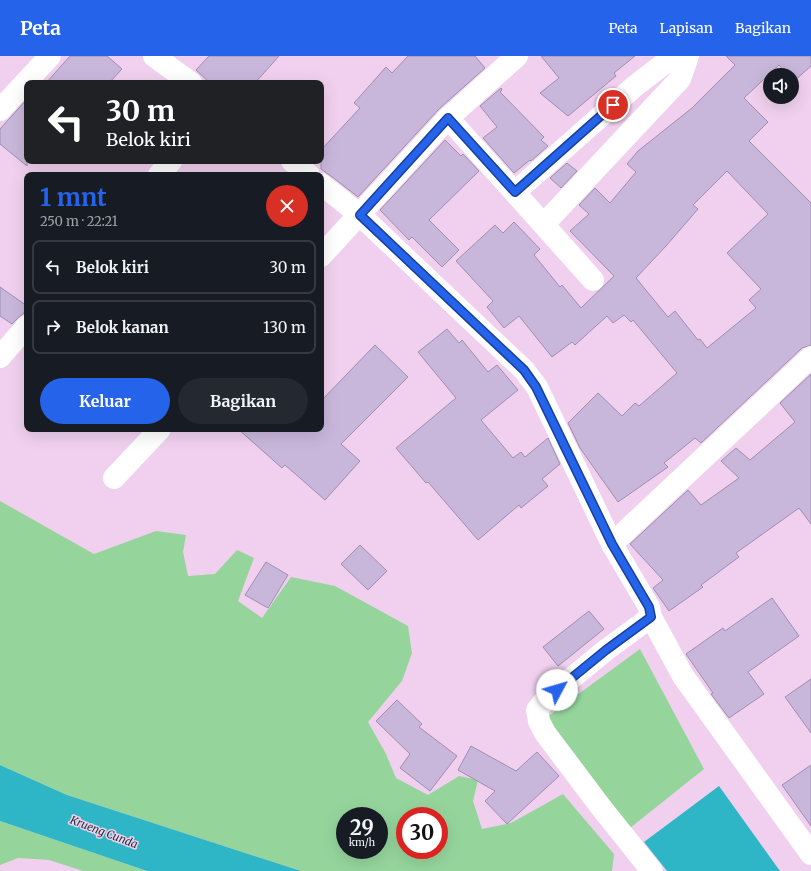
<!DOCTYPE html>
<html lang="id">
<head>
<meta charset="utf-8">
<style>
  :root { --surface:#171b24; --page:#242831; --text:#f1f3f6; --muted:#9ea1a6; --line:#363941; --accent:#2563eb }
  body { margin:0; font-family:Merriweather,serif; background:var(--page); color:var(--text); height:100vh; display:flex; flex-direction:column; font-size:15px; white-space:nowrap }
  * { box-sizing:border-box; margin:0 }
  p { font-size:13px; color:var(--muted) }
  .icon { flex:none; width:22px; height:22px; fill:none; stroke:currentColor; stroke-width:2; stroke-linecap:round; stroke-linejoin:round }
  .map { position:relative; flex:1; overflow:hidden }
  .details { position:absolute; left:24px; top:116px; width:300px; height:260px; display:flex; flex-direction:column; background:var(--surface); border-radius:8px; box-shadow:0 4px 16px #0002 }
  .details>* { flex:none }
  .guide { position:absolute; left:24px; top:24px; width:300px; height:84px; border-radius:8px; box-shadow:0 4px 16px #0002; background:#202124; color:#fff; overflow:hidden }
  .controls { position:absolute; left:763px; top:12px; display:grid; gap:8px }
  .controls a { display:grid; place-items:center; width:36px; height:36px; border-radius:50%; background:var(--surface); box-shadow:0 4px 16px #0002; font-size:20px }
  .speed { position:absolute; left:336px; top:751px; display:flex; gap:8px; font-size:20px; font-weight:700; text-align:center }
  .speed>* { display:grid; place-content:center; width:52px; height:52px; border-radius:50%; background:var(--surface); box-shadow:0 4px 16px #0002; line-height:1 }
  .speed small { font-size:10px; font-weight:400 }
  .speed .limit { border:6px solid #d22; background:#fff; color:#111 }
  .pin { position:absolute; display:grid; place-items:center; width:34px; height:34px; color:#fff; margin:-17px; border:2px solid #fff; border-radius:50%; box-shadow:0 1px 4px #0007 }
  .me { position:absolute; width:44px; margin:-22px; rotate:51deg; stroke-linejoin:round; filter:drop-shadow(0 0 3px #0008) }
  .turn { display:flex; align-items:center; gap:14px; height:84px; padding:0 16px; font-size:18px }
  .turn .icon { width:52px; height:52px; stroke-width:2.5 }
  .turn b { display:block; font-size:28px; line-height:34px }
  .round { display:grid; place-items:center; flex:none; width:42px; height:42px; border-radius:21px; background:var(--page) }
  .summary { display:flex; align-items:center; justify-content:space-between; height:68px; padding:0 16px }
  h1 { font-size:24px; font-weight:700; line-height:30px; color:var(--accent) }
  .button { display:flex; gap:8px; margin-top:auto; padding:8px 16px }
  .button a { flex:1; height:46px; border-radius:24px; background:var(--accent); color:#fff; font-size:16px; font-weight:700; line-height:46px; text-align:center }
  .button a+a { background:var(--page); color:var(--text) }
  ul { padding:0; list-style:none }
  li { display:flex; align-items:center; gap:12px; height:54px; margin:0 8px 6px; padding:0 8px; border:2px solid var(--line); border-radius:8px }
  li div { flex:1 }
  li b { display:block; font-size:15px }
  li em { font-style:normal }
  header { display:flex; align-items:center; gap:24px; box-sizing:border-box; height:56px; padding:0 20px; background:var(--accent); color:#fff }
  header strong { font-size:19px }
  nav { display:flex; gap:22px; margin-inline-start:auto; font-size:14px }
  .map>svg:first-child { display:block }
</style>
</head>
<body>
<header>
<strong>Peta</strong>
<nav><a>Peta</a><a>Lapisan</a><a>Bagikan</a></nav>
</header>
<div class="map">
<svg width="811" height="815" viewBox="0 0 811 815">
  <rect width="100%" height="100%" fill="#f0d0ee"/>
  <!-- green -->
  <path fill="#95d59c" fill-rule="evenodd" d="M0,445L94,498L156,475L186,479L183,496L188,520L215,518L237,494L254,502L238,545L262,562L291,521L335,530L408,570L412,597L402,625L368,666L386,698L396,722L428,739L459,720L478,724L473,745L482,773L511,767L563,738L614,798L612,815H301L67,739L0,709ZM345,760H379V794H345ZM405,760H439V794H405Z
    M640,593L704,713L630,772L547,661Z
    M0,765L147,815H83L49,804L18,802L0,809Z"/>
  <!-- water -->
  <path fill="#2eb6c7" d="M0,709L67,739L301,815H147L0,765Z
    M719,730L780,815H667L644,786Z"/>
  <!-- building -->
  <path fill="#c9b7db" stroke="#9f8eb0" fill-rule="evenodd" d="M70,0H107L122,13L109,27H46Z
    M209,0H279L255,27H210L196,14Z
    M408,0H475L485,12L439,53L358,141L335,123L321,113V94L360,52L354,47L386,11L392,17Z
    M541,0H635L614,17L616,20L568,60L540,37L559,22Z
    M726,0H811V10L794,25L792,23V19H788L779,9L744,42L768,66L749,85L811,147V289L802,292L701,387L695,382L664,407L668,411L618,446L580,392L568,367L598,337L622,360L635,347L639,350L677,317L633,264L631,266L624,259L613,267L607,260L575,289L572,286L552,301L519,260L504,272L487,251L493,245L456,205L495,169L503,177L514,166L540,193L534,199L560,231L562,229L581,252L614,220L570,175L589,158L579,149L595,132L610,147L636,116L627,108L638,95L692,52L735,9ZM727,115L768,158L727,197L761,233L749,244L756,252L707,292L700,283L698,284L675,255L668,261L636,222L666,190L698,153L693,149Z
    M501,32L502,34L500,36L544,81L541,84L548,90L531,105L530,104L514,117L483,82L497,71L480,50Z
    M27,43V110L0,88V73Z
    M445,84L461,100L463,98L479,115L429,164L459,194L442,211L412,181L409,184L380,154Z
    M567,107L577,115L561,132L550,122Z
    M0,231L27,250V253L23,258L18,262L12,268L0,260Z
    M447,273L459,287L462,284L488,316L497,309L518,334L481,364L513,402L521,396L525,401L548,382L560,408L542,423L548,430L521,452L519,449L478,484L428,426L426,427L396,392L456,342L418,296Z
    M375,289L408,321L341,388L360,405L325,444L285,409L282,412L238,373H321V345Z
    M811,318V468L799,452L736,497L739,501L701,529L703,531L669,555L653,532L663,524L630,488L688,434L701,449L739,422L721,405L736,392L750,404L795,366L780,347Z
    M360,489L387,515L368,534L341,508Z
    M266,506L288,519L268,552L245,539Z
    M772,542L799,580L748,616L764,638L729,662L711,638L713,637L686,598L723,572L725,575Z
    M589,555L604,573L558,610L543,591Z
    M811,623V677L785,641Z
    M397,644L422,668L419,671L457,700L430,735L400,712L410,698L376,665Z
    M471,690L516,715L537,696L559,720L507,768L485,745L495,735L458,714Z
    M811,709V770L782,729Z"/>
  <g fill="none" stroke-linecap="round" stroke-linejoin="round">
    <!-- minor -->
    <path stroke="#fff" stroke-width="22" d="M154,0L191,27
      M0,54L50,0
      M448,62L593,224
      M292,105L309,119
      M159,119L171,105
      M321,128L360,159L524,314L537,331L612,488L649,551L651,561L683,620L811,798
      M515,136L635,30L666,6L680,0
      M544,168L680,23L688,0
      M321,200L448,62L517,0
      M0,301L27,270
      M114,422L160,373
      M612,488L811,301
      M651,561L606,594L545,644L537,654L539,665L545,677L600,750L652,815"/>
  </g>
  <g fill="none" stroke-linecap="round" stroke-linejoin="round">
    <defs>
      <path id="route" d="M557,634L606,594L651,561L649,551L612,488L536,331L524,314L360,159L448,62L515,136L613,49"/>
    </defs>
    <!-- route casing -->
    <use href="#route" stroke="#184099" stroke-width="10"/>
    <!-- route -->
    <use href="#route" stroke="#2563eb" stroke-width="7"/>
  </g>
  <g text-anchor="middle" stroke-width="3" stroke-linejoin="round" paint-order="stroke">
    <!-- water labels -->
    <g font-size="11" font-style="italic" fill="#173337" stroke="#f0d0ee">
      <text transform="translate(104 776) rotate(21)" y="4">Krueng Cunda</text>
    </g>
  </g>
</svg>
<div class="controls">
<a><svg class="icon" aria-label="sound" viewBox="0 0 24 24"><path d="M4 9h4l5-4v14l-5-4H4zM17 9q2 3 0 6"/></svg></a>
</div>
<div class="speed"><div>29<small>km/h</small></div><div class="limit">30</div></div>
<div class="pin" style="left:613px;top:49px;background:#d93025"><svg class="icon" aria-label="arrive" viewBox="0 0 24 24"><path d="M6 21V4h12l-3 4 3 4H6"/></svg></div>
<svg class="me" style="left:557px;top:634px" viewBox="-20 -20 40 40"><circle r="19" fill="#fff"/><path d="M0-13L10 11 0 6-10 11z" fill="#2563eb"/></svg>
<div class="guide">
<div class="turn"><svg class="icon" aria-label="left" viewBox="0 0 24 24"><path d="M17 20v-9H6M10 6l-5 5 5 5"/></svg><div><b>30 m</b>Belok kiri</div></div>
</div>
<section class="details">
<div class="summary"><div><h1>1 mnt</h1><p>250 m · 22:21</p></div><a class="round" style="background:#d93025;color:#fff"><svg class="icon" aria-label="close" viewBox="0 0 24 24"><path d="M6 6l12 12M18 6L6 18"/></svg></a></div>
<ul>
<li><svg class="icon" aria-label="left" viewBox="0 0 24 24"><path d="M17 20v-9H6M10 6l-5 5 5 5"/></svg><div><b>Belok kiri</b></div><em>30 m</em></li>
<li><svg class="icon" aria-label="right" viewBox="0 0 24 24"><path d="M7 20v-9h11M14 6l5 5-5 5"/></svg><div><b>Belok kanan</b></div><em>130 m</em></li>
</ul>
<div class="button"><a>Keluar</a><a>Bagikan</a></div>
</section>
</div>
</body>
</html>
